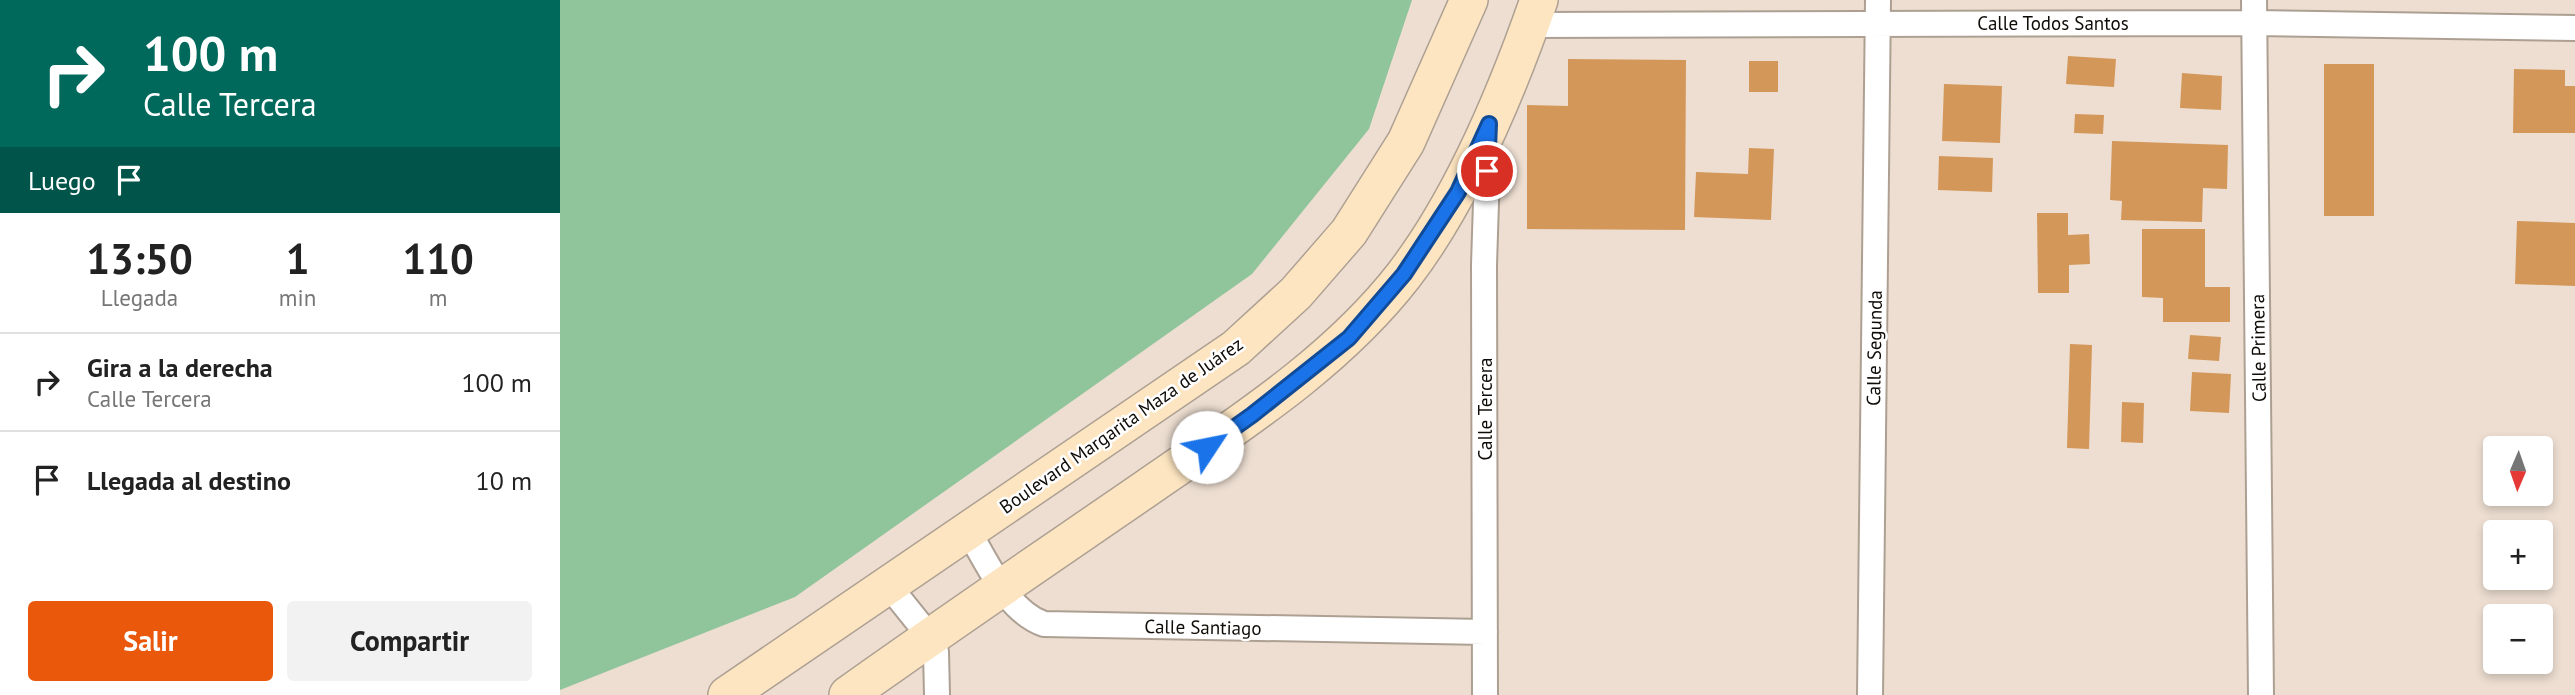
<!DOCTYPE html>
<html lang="es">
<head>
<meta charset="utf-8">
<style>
  :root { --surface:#fff; --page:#f2f2f2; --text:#222; --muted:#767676; --line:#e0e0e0; --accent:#ea580c }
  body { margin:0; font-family:"PT Sans",sans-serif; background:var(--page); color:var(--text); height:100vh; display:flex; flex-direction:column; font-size:26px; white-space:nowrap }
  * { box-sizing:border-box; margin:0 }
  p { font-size:23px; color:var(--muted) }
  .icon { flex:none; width:38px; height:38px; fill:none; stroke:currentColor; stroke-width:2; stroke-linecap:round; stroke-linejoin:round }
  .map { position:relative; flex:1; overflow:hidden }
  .drawer { display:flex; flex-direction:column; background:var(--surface); width:560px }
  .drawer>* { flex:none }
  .guide { background:#00695c; color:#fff; overflow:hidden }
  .needle { width:46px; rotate:182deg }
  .controls { position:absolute; left:1923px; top:436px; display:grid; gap:14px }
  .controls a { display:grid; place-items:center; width:70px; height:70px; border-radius:7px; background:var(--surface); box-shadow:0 4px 10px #0003; font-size:35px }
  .pin { position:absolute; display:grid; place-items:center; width:60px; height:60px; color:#fff; margin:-30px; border:4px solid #fff; border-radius:50%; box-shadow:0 2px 7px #0007 }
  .me { position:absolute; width:77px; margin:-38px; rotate:56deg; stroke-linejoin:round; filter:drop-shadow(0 0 5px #0008) }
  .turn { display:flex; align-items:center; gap:24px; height:147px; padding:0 28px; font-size:32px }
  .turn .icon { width:91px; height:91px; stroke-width:2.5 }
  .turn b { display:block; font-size:49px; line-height:60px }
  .then { display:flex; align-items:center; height:66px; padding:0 28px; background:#0003; gap:14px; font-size:26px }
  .eta { display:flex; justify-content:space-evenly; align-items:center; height:119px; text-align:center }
  .eta b { font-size:42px; font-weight:600; line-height:49px }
  .primary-button { display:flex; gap:14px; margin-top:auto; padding:14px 28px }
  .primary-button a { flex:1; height:80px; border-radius:7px; background:var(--accent); color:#fff; font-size:28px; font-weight:600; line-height:80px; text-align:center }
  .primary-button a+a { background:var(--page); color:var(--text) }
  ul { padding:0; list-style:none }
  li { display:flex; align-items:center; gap:21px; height:98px; padding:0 28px; border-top:2px solid var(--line) }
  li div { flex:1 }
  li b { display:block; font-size:26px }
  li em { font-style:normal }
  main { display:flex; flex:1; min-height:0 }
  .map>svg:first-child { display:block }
</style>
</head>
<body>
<main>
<section class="drawer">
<div class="guide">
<div class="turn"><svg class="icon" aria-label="right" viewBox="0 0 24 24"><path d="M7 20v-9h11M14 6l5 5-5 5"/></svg><div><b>100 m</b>Calle Tercera</div></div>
<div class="then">Luego<svg class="icon" aria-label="arrive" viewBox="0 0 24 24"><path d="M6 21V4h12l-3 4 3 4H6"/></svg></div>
</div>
<div class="eta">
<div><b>13:50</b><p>Llegada</p></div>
<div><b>1</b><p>min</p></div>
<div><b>110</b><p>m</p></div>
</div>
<ul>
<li><svg class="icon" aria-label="right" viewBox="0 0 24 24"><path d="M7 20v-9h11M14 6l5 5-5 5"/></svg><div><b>Gira a la derecha</b><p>Calle Tercera</p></div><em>100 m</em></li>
<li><svg class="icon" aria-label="arrive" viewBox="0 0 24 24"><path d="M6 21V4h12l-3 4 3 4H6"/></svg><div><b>Llegada al destino</b></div><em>10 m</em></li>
</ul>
<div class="primary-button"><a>Salir</a><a>Compartir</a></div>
</section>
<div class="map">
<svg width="2015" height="695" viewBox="0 0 2015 695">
  <rect width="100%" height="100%" fill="#edded1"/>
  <!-- green -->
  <path fill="#90c49a" d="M0,0H852L809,129L692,274L235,597L0,690Z"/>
  <!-- building -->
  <path fill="#d4975a" d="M1508,56L1556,59L1554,87L1506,84Z
    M1008,59L1126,60L1125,230L967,229V105L1008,106Z
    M1189,61H1218V92H1189Z
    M1764,64H1814V216H1764Z
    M1954,69L2005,70V86H2015V133H1953Z
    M1622,73L1662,76L1661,110L1620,108Z
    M1384,84L1442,86L1440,143L1382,141Z
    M1515,114L1544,115L1543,134L1514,133Z
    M1552,141L1668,145L1667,189L1643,188L1642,222L1561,220L1562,201L1550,200Z
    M1189,148L1214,149L1211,220L1134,217L1136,172L1188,174Z
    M1379,156L1433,158L1432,192L1378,190Z
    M1477,213H1508V235L1529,234L1530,264L1509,265V293H1478Z
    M1957,221L2015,223V286L1955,284Z
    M1582,229H1645V287H1670V322H1603V298L1582,297Z
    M1630,335L1661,337L1659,361L1628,359Z
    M1510,344L1532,345L1529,449L1507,448Z
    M1632,372L1671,374L1669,413L1630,411Z
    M1562,402L1584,403L1583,443L1561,442Z"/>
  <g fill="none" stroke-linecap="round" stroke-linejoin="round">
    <defs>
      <path id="street" d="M1694,0L1701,695
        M970,25L1694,23L2015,28
        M408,531C428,563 447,611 484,624L925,632
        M329,586L370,637L376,652L377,695
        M925,695L924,265L928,139
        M1310,695L1318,0"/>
      <path id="secondary" d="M167,695L676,348L736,293L789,232L846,142L909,0
        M288,695C386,625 485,558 584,490C676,426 775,364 844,275C903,198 947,92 979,0"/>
    </defs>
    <!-- street casing -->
    <use href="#street" stroke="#ada093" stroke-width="28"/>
    <!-- secondary casing -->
    <use href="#secondary" stroke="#ada093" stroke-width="40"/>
    <!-- street -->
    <use href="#street" stroke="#fff" stroke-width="24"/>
    <!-- secondary -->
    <use href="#secondary" stroke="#fde5c1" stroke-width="37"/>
  </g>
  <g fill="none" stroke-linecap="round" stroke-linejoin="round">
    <defs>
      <path id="route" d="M647,447L692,415L789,338L844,274L898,192L929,124L927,171"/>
    </defs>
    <!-- route casing -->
    <use href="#route" stroke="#114b97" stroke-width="18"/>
    <!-- route -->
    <use href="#route" stroke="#1a73e8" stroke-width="12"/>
  </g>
  <g text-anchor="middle" stroke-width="5" stroke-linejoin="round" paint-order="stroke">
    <!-- street labels -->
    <g font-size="19" fill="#0f0b07" stroke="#fff">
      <text x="1493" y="30">Calle Todos Santos</text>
      <text transform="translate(1314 348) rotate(-89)" y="7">Calle Segunda</text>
      <text transform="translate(1698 348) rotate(-91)" y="7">Calle Primera</text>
      <text transform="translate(925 409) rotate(-90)" y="7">Calle Tercera</text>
      <text transform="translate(561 425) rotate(-35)" y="7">Boulevard Margarita Maza de Juárez</text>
      <text transform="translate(643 627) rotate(1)" y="7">Calle Santiago</text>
    </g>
  </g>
</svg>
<div class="controls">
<a><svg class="needle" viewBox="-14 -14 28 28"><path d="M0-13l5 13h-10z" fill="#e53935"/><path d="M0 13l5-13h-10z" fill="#767676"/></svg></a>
<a>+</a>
<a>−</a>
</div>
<div class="pin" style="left:927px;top:171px;background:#d93025"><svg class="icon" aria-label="arrive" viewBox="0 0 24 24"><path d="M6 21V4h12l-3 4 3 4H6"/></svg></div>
<svg class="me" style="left:647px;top:447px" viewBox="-20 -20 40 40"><circle r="19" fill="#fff"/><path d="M0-13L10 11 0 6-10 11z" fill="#1a73e8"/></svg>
</div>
</main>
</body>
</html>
